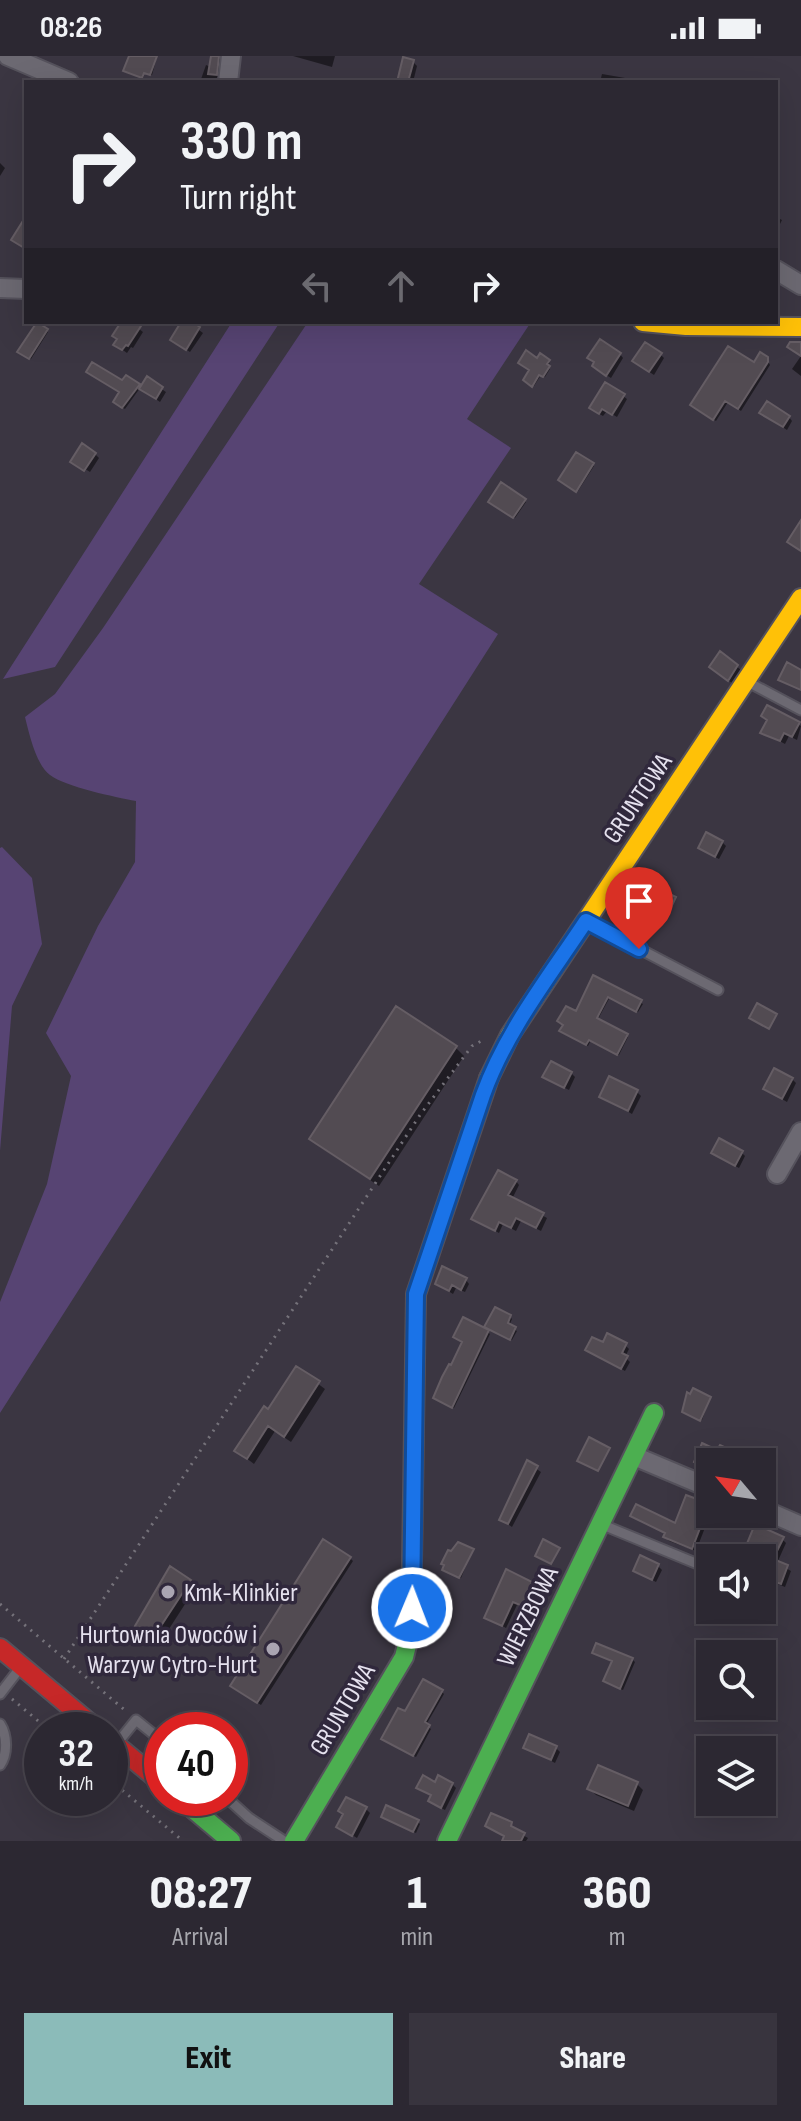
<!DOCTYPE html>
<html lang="en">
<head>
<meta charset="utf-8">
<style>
  :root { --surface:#2c2832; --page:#38343e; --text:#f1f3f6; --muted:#a6a6ac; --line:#48444d; --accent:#8bbbb9 }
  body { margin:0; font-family:"Sofia Sans Condensed",sans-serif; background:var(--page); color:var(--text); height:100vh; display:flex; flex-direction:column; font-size:30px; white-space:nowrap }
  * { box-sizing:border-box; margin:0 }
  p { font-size:26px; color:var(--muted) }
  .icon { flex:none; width:44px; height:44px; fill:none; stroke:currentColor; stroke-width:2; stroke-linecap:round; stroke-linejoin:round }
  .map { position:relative; height:1785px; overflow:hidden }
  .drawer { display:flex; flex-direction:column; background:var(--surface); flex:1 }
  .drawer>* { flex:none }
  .hud { position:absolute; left:24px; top:24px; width:754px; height:244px; border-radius:0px; box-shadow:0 8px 32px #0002,0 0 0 2px var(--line); background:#2c2832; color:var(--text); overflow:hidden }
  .needle { width:52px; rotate:299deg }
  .fabs { position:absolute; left:696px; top:1392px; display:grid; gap:16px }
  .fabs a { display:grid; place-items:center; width:80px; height:80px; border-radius:0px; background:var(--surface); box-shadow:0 8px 32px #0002,0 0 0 2px var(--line); font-size:40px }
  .speed { position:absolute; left:24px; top:1656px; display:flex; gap:16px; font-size:40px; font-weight:700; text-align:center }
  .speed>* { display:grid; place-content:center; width:104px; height:104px; border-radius:50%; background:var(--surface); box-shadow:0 8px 32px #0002,0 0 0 2px var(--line); line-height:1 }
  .speed small { font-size:20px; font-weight:400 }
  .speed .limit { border:12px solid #d22; background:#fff; color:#111 }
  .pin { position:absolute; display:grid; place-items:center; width:68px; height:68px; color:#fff; margin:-82px -34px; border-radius:50% 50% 50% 0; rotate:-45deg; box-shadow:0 0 8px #0007 }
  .pin .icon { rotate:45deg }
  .me { position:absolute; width:88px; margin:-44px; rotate:1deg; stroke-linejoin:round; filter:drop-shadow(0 0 6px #0008) }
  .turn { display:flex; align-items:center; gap:28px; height:168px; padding:0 24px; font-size:36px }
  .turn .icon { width:104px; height:104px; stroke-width:2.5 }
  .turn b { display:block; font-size:56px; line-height:68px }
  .lanes { display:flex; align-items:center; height:76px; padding:0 24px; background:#0003; justify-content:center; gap:40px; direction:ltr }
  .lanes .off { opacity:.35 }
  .eta { display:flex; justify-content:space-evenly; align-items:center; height:136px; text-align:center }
  .eta b { font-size:48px; font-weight:800; line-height:56px }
  .primary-button { display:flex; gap:16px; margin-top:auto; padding:16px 24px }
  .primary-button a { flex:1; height:92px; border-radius:0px; background:var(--accent); color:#111; font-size:32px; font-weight:800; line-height:92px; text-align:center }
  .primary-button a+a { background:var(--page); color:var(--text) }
  .status { display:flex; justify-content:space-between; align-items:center; height:56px; padding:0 40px; background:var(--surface); direction:ltr }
  .status svg { height:22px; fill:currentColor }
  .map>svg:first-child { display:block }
</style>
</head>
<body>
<div class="status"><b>08:26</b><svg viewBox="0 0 49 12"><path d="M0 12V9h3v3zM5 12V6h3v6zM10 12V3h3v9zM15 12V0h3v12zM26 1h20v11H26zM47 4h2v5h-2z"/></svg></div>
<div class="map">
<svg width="801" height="1785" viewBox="0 0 801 1785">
  <rect width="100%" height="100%" fill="#3b3642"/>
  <!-- green -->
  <path fill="#574473" d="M232,266H280L55,611L3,623Z
    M308,266H531L467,363L511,392L419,528L498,578L0,1357V1246L47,1128L71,1020L46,977L98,870L135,806L136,745C115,741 66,731 50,719C36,709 29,677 25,661L55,638L103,572Z
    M2,791L32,822L42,888L12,950L0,1095V792Z"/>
  <!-- shadow -->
  <path fill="#0007" d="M131,0L157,1L152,19L145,17L143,22L127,16Z
    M213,0L220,3L218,20L215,26H200L206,9L211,11Z
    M293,0H335L332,11Z
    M413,6L417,10L413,26H399Z
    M602,18L631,23L632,26H600Z
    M0,107L5,112L0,120Z
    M776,161L782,164L776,176Z
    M123,266H130L143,276L133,292L131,291L127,297L120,292Z
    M183,266H188L203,277L190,296L176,287Z
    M37,268L48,276L31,303L20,296Z
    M620,298L623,302L611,322L598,314Z
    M661,299L664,302L654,319L639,309Z
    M540,300L550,307L547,310L550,313L545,321L541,319L534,330L525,324Z
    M801,300V320L792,313Z
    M767,303L770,309L741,355L728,346L716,365L696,352L754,309Z
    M147,323L166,336L160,346L140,332L125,353L117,348L123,327L138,329L142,332Z
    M623,340L627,343L617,361L607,355L603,360L596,356Z
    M766,360L789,361L792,365L787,374Z
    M95,398L99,402L90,416L74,406Z
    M577,398L594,410L578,435L561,424Z
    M502,429L526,446L515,462L491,446Z
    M721,598L741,614L732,627L715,615Z
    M768,652L801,670L797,684L789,680L785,688L763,676L769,665Z
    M722,786L726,790L719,803L704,795Z
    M594,921L643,948L638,956L610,941L597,965L628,981L619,999L591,984L588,990L564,977L576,958Z
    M456,992L464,1000L379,1130L320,1091L311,1082Z
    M571,1017L575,1021L569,1034L549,1024Z
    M792,1023L796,1027L787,1046L765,1033Z
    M637,1036L641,1040L632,1058L601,1040Z
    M741,1096L745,1100L739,1112L717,1100Z
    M516,1125L519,1129L512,1143L547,1162L541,1175L521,1165L516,1175L503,1168L499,1177L473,1162Z
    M466,1224L469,1228L465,1236L456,1232L453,1238L437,1228Z
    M510,1261L512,1263L509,1270L517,1275L512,1284L486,1272Z
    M485,1273L490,1278L454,1352L438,1344L452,1312Z
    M604,1289H625L629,1293L625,1301L630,1306L625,1315L588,1294Z
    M297,1312L325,1333L291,1386L275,1375L254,1408L237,1395L268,1356Z
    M710,1342L702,1364L685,1357Z
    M528,1407L541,1416L512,1471L502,1464Z
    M687,1442L710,1451V1458H715L710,1471L706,1469L696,1495L669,1485L665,1481L667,1478L632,1460L676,1470Z
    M782,1483L786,1487L777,1507L791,1515L785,1531L762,1522V1502H743Z
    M472,1495L461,1522L445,1514Z
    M350,1502L353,1505L261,1649L235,1632Z
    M658,1510L662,1514L656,1526L635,1515Z
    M190,1525L196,1531L160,1587L137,1570Z
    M537,1530L541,1534L531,1554L517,1549L506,1572L487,1561Z
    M594,1597L632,1603L635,1606L623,1634L608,1628L613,1606Z
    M442,1636L444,1638L426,1669L431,1673L416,1701L386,1685L406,1658Z
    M525,1691L556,1692L560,1696L555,1707Z
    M436,1728H452L456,1732L445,1754L434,1748L433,1740L419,1731Z
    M637,1728L643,1734L634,1755L596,1739L590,1733Z
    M366,1753L370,1757L357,1782L339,1771Z
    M386,1763L418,1766L420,1768L416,1777Z
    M511,1768L514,1774L528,1782L526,1785H504L506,1781L487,1770Z"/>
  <!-- building -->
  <path fill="#524b52" stroke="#655d64" stroke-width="2" d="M129,0H157L150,19L144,17L142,22L123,15Z
    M211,0H219L217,19L208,18Z
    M403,1L414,4L408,26H397Z
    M26,160V193L11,184Z
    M37,266L48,273L29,303L17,296Z
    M121,266H134L141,270L128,290L126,289L122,294L113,289L117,283L112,280Z
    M181,266H192L200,271L186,294L170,284Z
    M600,283L621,297L606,320L592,310L594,306L587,302Z
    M645,286L662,297L649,316L632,305Z
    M790,286H801V300L787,291Z
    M728,290L754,306L760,296L768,301V306L738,353L725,345L713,364L690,349Z
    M526,294L537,302L540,297L550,304L547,308L550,310L543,321L539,319L532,331L523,324L529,314L518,307Z
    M92,306L122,324L126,319L140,328L122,352L113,346L119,336L86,316Z
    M147,320L163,331L156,343L139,333Z
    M605,326L625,338L612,359L602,353L599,358L589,352Z
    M767,345L790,360L783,371L759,357Z
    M82,387L96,397L84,415L70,406Z
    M576,396L594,407L576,436L558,424Z
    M501,426L526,443L513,462L488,446Z
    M801,464V495L787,486Z
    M720,595L738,609L728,625L709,611Z
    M787,606L801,614V634L778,624Z
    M767,649L800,666L792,681L784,677L780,685L760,677L767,664L761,660Z
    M706,776L723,785L715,801L698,792Z
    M659,833L676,841L667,860L649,851Z
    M593,919L642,944L636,956L608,941L597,962L628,978L617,999L589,984L586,989L559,975L563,969L557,965L566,950L576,955Z
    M757,947L777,958L769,973L749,962Z
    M396,950L457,990L370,1123L309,1083Z
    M551,1005L572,1016L564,1032L542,1021Z
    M774,1012L793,1022L782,1043L763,1033Z
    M609,1020L638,1034L628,1055L599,1041Z
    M719,1082L743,1095L735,1110L711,1097Z
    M498,1114L517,1124L508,1139L544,1157L536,1172L516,1162L511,1172L499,1166L495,1175L471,1163Z
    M442,1210L467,1222L461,1234L452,1229L449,1235L435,1228Z
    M495,1251L511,1259L508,1267L516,1271L510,1284L484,1271Z
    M463,1261L489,1274L452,1352L433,1342L442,1321L449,1308L451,1309L462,1286L453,1281Z
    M607,1277L627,1287L622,1297L628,1300L621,1313L585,1294L592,1281L603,1286Z
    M296,1310L320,1325L284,1381L268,1370L247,1403L234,1395L264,1350L268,1353Z
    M693,1332L711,1341L700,1365L682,1356L687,1336L690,1338Z
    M589,1381L610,1392L598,1415L577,1405Z
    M702,1387L717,1394L720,1389L733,1395L731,1400L744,1406H710V1414L694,1406Z
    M527,1404L538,1410L508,1468L499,1464Z
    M686,1439L710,1448L706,1468L702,1467L692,1493L663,1481L665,1477L630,1460L636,1448L675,1467Z
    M755,1468L784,1481L773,1503L788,1509L781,1528L764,1522L762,1527V1502H741Z
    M323,1483L351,1501L257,1647L230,1630Z
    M543,1483L560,1492L551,1508L535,1500Z
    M458,1486L474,1493L459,1522L442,1514L444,1509L441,1508L448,1494L451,1495Z
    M640,1499L659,1508L652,1524L633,1515Z
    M170,1510L191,1524L153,1582L135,1570Z
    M506,1513L538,1529L527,1552L513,1546L502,1570L484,1562Z
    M596,1587L633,1602L620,1633L603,1625L612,1605L592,1597Z
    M423,1623L443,1634L425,1666L430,1669L413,1700L381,1683L398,1652L405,1655Z
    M529,1678L557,1690L551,1704L523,1692Z
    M598,1709L638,1726L628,1750L587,1733Z
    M423,1719L435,1726L438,1719L453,1727L441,1752L428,1745L431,1739L416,1732Z
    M346,1741L367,1751L352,1780L336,1771L343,1758L338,1755Z
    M386,1749L419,1764L413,1776L381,1761Z
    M491,1757L512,1766L511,1770L525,1777L521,1785H502L504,1780L485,1770Z"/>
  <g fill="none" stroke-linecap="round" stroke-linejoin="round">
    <defs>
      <path id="lane" d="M746,625L801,654
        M586,865L718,934
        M603,1469L710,1513
        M0,1638L20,1612
        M0,1668C7,1679 8,1698 0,1709
        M119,1685L136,1664L162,1685
        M227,1742L249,1762L284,1785"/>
      <path id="street" d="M8,0L69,26
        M228,26L231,0
        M776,214L801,229
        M0,232L26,233
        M777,1118L801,1076
        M634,1400L710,1432
        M762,1453L801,1470"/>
      <path id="fast" d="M180,1742L231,1785
        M294,1785L404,1601L411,1573L416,1238L489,1022
        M447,1785L654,1357"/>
      <path id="slow" d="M643,266L686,270L801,271
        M489,1022L510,979L801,542"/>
      <path id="jam" d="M0,1592L98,1674
        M110,1684L162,1727"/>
    </defs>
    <!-- lane casing -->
    <use href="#lane" stroke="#55525c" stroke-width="13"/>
    <!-- street casing -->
    <use href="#street" stroke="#55525c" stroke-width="22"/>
    <!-- fast casing -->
    <use href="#fast" stroke="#55525c" stroke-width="22"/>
    <!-- slow casing -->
    <use href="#slow" stroke="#55525c" stroke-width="22"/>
    <!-- jam casing -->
    <use href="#jam" stroke="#55525c" stroke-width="22"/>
    <!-- path -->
    <path stroke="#75727a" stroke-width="3" stroke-dasharray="2 6" stroke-linecap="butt" d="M0,1548L127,1656
      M64,1603L420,1059L472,990L485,983
      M12,1643L49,1674
      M110,1724L183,1785"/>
    <!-- lane -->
    <use href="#lane" stroke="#6c6972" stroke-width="9"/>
    <!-- street -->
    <use href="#street" stroke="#6c6972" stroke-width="18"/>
    <!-- fast -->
    <use href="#fast" stroke="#4caf50" stroke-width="18"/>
    <!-- slow -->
    <use href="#slow" stroke="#ffc107" stroke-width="18"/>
    <!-- jam -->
    <use href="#jam" stroke="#c62828" stroke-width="18"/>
  </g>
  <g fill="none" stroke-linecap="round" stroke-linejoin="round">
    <defs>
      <path id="route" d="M412,1552L416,1238L483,1039C506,975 549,921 586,865L639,893"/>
    </defs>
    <!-- route casing -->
    <use href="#route" stroke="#114b97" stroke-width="20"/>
    <!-- route -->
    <use href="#route" stroke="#1a73e8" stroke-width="14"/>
  </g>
  <!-- markers -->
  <g fill="#aaa5b2" stroke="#30283c" stroke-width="3">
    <circle cx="168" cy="1536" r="8"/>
    <circle cx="273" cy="1593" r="8"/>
  </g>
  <g text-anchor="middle" stroke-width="7" stroke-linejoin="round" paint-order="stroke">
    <!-- street labels -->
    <g font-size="26" fill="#e5e1ee" stroke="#30283c">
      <text transform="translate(637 742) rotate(-56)" y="9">GRUNTOWA</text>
      <text transform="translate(527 1560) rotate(-64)" y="9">WIERZBOWA</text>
      <text transform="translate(342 1653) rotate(-59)" y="9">GRUNTOWA</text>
    </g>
    <!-- poi labels -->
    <g font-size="26" fill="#e5e1ee" stroke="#30283c" text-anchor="start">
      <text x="184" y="1545">Kmk-Klinkier</text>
      <text x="257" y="1587" text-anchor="end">Hurtownia Owoców i<tspan x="257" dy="30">Warzyw Cytro-Hurt</tspan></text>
    </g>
  </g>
</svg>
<div class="fabs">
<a><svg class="needle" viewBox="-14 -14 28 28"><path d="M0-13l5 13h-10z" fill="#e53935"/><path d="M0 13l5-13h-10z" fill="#a6a6ac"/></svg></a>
<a><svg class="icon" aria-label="sound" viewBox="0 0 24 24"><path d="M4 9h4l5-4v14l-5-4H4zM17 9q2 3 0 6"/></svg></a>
<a><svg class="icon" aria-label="search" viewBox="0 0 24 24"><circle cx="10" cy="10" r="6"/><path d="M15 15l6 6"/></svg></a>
<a><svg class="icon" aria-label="layers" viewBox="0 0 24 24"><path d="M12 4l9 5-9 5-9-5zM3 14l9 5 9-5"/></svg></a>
</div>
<div class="speed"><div>32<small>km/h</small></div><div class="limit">40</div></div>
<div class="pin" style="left:639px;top:893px;background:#d93025"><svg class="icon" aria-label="arrive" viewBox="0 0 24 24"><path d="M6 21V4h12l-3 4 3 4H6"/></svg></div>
<svg class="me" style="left:412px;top:1552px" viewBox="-20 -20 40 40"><circle r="17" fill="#1a73e8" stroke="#fff" stroke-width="3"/><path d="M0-11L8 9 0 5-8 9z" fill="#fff"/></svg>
<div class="hud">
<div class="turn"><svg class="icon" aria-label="right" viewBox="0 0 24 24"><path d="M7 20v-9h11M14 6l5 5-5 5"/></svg><div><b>330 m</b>Turn right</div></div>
<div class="lanes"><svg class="icon off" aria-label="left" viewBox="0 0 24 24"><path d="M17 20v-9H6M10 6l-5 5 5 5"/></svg><svg class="icon off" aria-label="ahead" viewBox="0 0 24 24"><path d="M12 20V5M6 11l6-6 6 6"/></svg><svg class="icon" aria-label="right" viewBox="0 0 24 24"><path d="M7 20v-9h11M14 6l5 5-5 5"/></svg></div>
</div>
</div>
<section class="drawer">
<div class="eta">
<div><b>08:27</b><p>Arrival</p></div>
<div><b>1</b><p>min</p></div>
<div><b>360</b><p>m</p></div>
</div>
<div class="primary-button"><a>Exit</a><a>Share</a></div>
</section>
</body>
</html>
